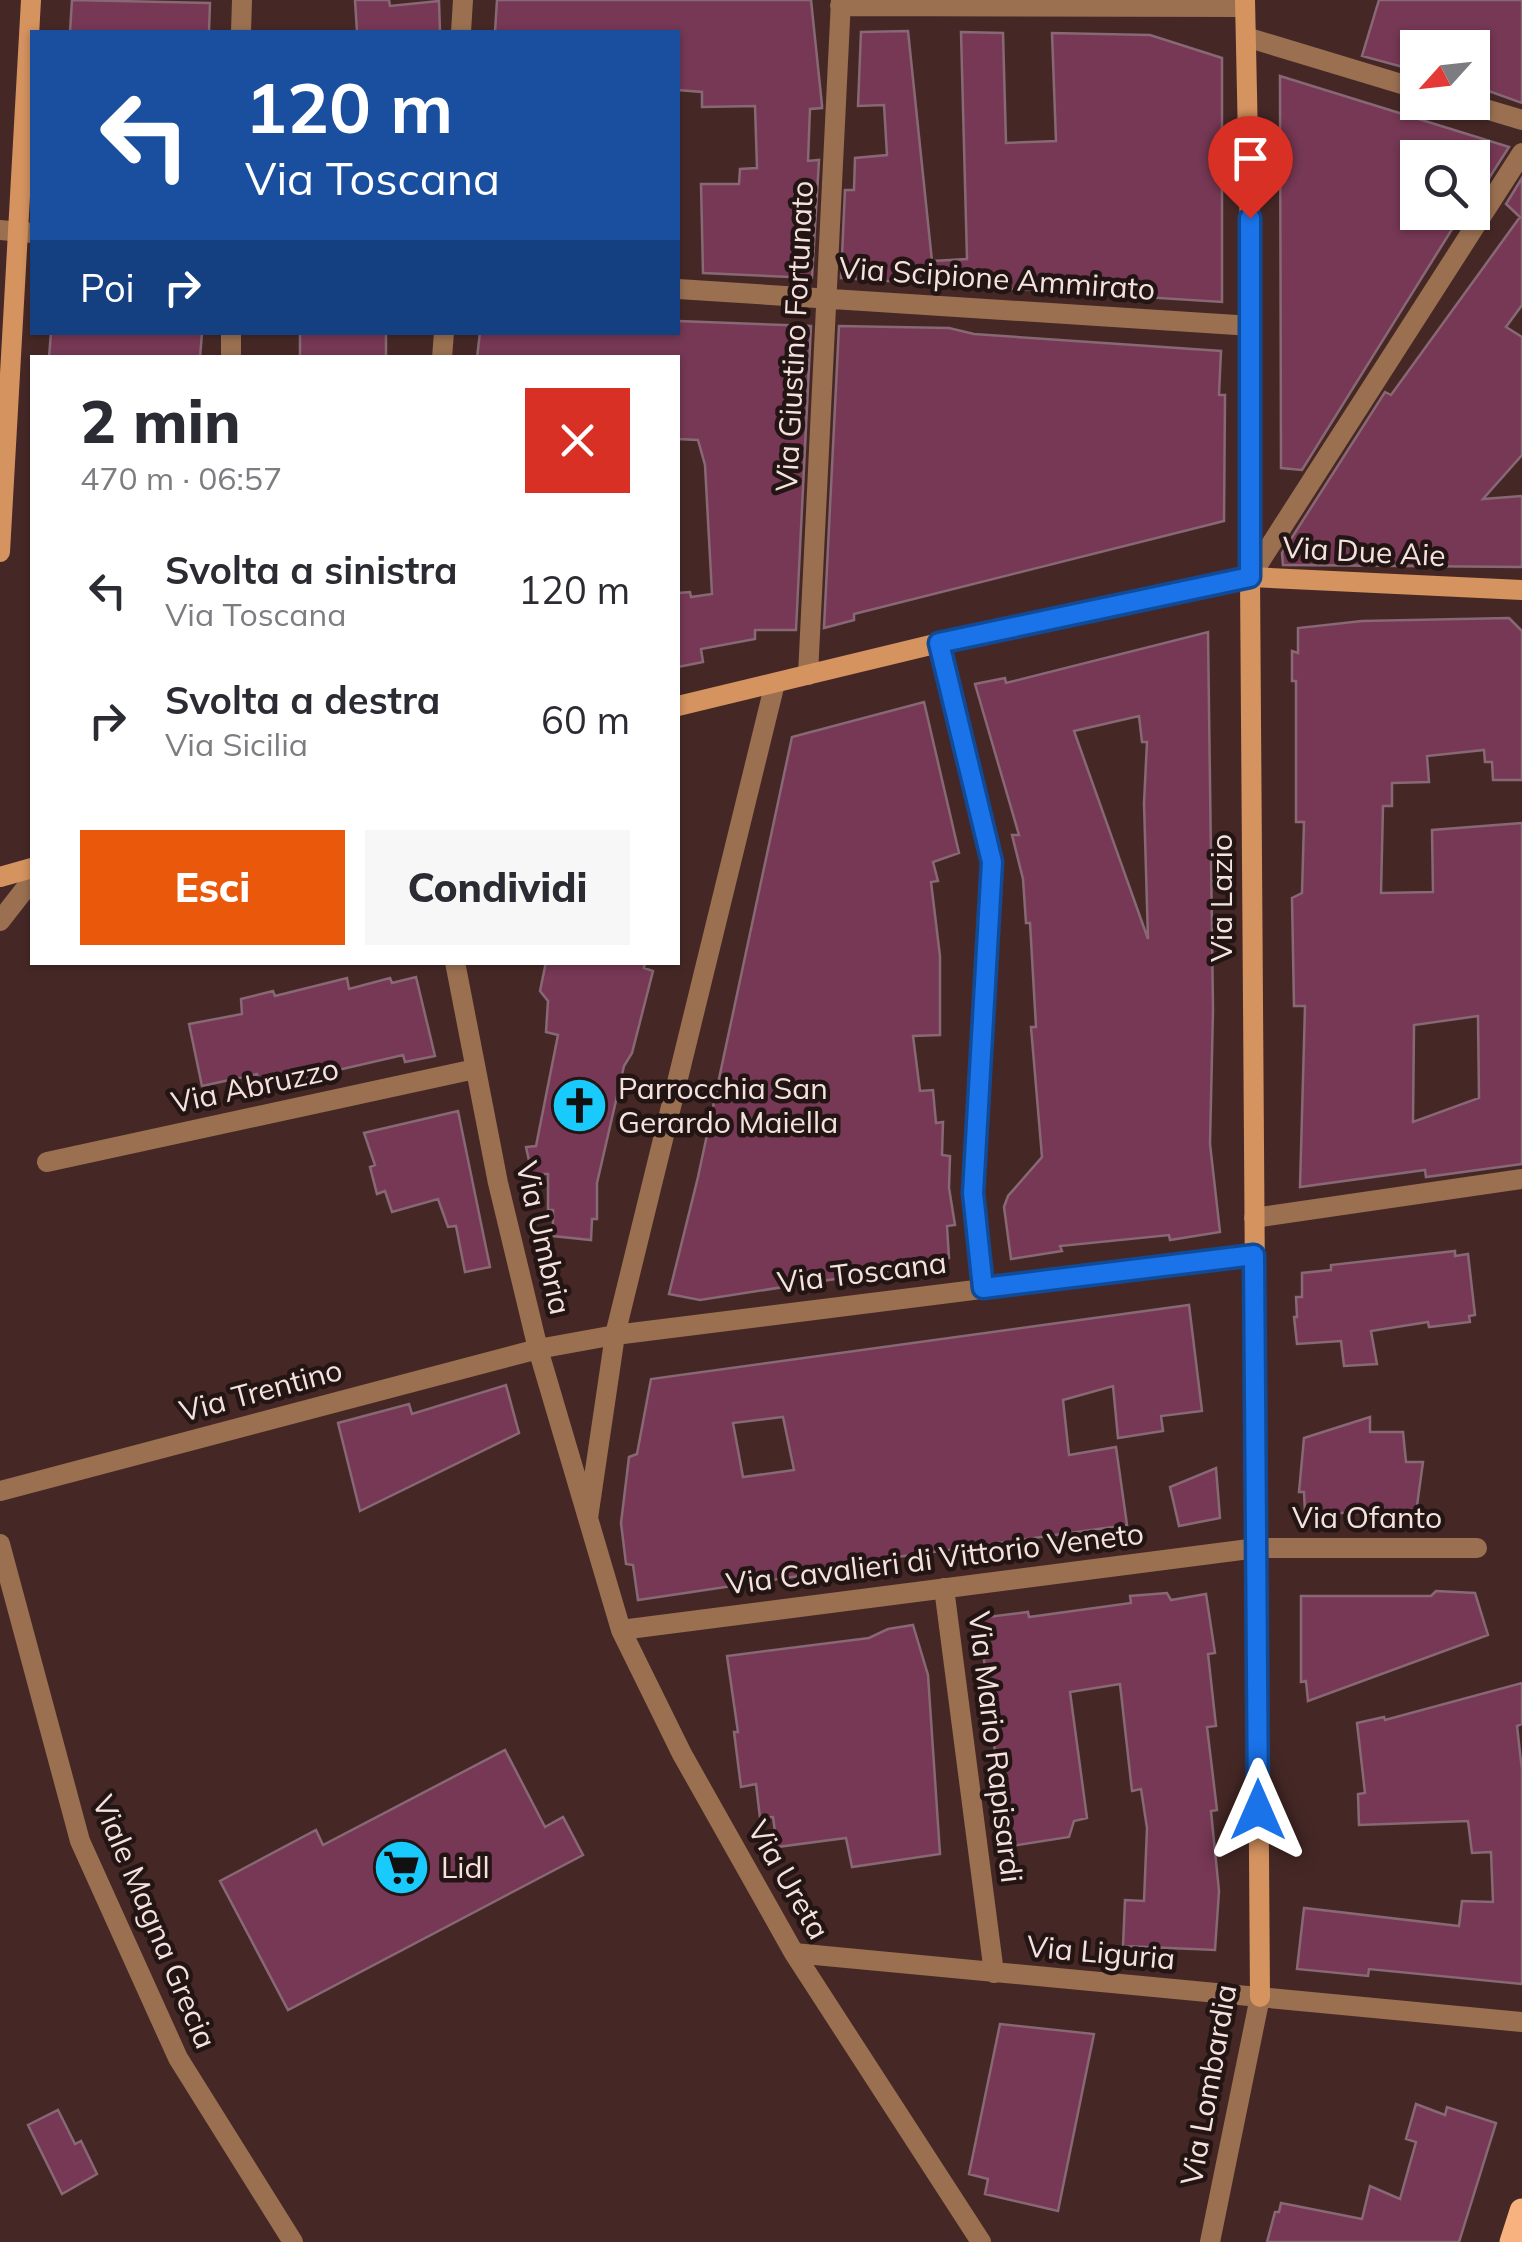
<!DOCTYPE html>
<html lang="it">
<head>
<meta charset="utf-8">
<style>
  :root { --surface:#fff; --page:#f7f7f7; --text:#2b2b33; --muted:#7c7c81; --accent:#ea580c }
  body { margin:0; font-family:Mulish,sans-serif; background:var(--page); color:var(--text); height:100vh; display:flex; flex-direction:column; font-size:38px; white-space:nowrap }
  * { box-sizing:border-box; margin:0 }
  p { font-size:32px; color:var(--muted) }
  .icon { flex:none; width:55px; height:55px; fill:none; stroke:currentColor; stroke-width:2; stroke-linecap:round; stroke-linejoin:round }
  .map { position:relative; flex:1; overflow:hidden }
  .side { position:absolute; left:30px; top:355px; width:650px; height:610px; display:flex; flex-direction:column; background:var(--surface); border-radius:0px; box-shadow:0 2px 8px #0004 }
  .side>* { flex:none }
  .hud { position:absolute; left:30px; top:30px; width:650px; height:305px; border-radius:0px; box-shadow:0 2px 8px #0004; background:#1a4fa0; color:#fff; overflow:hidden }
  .needle { width:65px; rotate:243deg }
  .tools { position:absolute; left:1400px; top:30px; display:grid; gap:20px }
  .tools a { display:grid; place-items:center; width:90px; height:90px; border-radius:0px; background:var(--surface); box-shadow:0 2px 8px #0004; font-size:50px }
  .pin { position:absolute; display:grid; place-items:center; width:85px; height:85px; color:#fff; margin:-102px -42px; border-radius:50% 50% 50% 0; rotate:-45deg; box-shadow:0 0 10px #0007 }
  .pin .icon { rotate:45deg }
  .me { position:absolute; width:110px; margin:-55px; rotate:0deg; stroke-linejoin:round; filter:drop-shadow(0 0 8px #0008) }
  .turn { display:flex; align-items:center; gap:35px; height:210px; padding:0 50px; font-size:45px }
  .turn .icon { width:130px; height:130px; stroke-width:2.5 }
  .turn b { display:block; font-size:70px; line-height:85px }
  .then { display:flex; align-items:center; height:95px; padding:0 50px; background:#0003; gap:20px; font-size:38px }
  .round { display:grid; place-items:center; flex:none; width:105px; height:105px; border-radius:0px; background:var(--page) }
  .headline { display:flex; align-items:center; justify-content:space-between; height:170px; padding:0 50px }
  h1 { font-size:60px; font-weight:800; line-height:75px }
  .cta { display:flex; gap:20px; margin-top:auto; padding:20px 50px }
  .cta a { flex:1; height:115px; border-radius:0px; background:var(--accent); color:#fff; font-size:40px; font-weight:800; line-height:115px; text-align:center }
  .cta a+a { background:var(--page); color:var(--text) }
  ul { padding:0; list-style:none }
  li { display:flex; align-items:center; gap:30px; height:130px; padding:0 50px }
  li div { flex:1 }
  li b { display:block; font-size:38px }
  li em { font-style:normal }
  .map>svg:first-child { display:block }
</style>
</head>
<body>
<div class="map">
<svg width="1522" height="2242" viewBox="0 0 1522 2242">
  <rect width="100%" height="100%" fill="#452826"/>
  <!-- building -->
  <path fill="#763854" stroke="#876874" stroke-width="2.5" fill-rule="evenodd" d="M72,0L210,3L209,32H70Z
    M355,0H389L390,6L439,1L440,32H357Z
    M497,0H811L822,105V108L810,109L808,161L819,160L812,278L703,273L701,184H739L740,169L757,168L755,106L702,107V92L678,90V32H495Z
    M1379,0H1522V103L1472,85V48H1418V71L1362,56Z
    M908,31L932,261L967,259L961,32L1003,33L1006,143L1056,141L1052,33L1150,35L1222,58V302L841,278L845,190H854L855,158L887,155L884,105L858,106L861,32Z
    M1280,76L1509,147L1484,186L1472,176V158H1418V212L1454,226L1302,470L1281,468Z
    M1522,178V305L1506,327L1522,337V455L1483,499L1522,496V567L1283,565L1282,553L1385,392L1391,395L1520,217L1506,204Z
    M678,321L811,326L796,630H755V639L701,649L703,662L678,667V593L690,592L691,597L712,594L705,465L698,440L678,439V358H477L480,332H678Z
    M839,326L949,328L974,334L1221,351L1219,395H1225L1224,521L854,614V620L824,628Z
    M51,332H202L200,358H49Z
    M342,332H386V358H300V334Z
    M1509,618L1522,631V780H1493L1492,762H1485L1484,750L1427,756L1429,782L1392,783V806H1383L1381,893L1433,892L1432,830L1522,823V1164L1426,1177L1425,1170L1300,1187L1305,1006H1294L1292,898L1302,893L1304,822H1296V681H1292V651L1298,653V628L1362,621ZM1478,1016L1479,1098L1413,1122L1414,1025Z
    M1208,632L1213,1010L1210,1144L1220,1232L1170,1240L1169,1235L1060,1246L1062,1251L1011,1259L1004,1207L1008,1196L1042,1157L1031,1027H1036L1030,923H1026L1023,879L1012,835H1019L975,684L1005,678L1006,683ZM1139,716L1142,742H1147L1144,803L1148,939L1074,731Z
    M924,702L959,853L933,862L938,881L931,882L940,956V1035L913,1036L920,1091L933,1090L936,1123L943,1122L942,1155L950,1156L949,1188L955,1225L947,1226L949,1258L938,1259V1263L700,1300L669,1294L698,1177L792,737Z
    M546,962H645L644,968L653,971L632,1053L624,1066L597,1183V1219H592L591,1240L553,1236V1210H548V1174H532L526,1147L536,1146L558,1035L546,1032L548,1001L540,991Z
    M416,977L435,1056L405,1062L403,1055L260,1088L257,1074L202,1086L189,1024L242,1014L241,999L273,991L275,996L347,978L349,989L390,978L392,983Z
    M458,1111L490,1267L465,1272L456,1226L448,1227L438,1199L392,1212L385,1191L377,1194L370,1167L375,1165L364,1133Z
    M1455,1251V1256L1468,1254L1475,1315L1469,1316L1470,1322L1429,1327L1428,1322L1371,1331L1377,1364L1344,1366L1341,1341L1297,1344L1294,1317H1297L1296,1297H1302V1273L1331,1270V1265Z
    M1189,1305L1202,1411L1161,1416L1163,1431L1118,1438L1113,1386L1063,1400L1069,1455L1116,1447L1127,1525L839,1565L840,1570L638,1600L633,1565L626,1564L621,1523L629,1457L637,1454L651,1379ZM783,1417L794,1470L743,1477L733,1423Z
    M506,1385L519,1433L360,1511L338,1423L409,1404L412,1414Z
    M1370,1417V1432H1403L1406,1462H1423L1416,1513H1305L1304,1492H1299L1304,1438Z
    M1216,1468L1220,1518L1179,1526L1170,1487Z
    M1436,1591L1475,1593L1488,1635L1308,1701L1306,1681L1301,1682V1596H1431Z
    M1167,1593L1171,1600L1206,1594L1215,1653L1208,1654L1216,1726L1207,1727L1217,1810L1211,1811L1219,1891L1215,1950L1123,1946L1125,1900L1144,1901L1147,1828L1141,1789L1132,1791L1120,1684L1070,1692L1087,1818L1074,1821L1069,1837L1011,1846L1006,1794L1000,1795L979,1618L1028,1612L1029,1617L1131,1603L1130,1596Z
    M913,1625L928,1675L940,1854L852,1867L846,1838L777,1847L773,1817L760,1818L756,1784L741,1787L734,1732H738L727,1656L869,1638L888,1629Z
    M1522,1683V1724L1517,1726L1522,1770V1984L1369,1969L1368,1976L1297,1969L1304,1908L1459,1926L1462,1901L1493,1902L1491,1852L1472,1853L1468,1821L1359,1825L1358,1794L1365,1793L1357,1723L1384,1717L1385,1720Z
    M505,1750L545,1827L563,1817L583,1855L288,2010L220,1881L316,1830L323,1845Z
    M1000,2024L1094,2034L1058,2211L985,2194L988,2179L969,2174Z
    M1416,2104L1445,2115L1447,2107L1496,2123L1459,2242H1267L1275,2212H1279L1281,2203L1362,2219L1370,2186L1400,2199L1416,2142L1406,2139Z
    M58,2110L75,2144L81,2141L97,2174L62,2194L28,2125Z"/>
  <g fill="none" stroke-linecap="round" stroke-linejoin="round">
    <!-- street -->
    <path stroke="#9a7051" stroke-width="20" d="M840,6L1245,7
      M241,32L242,0
      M461,32L463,0
      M1246,37L1418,89
      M1462,102L1522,120
      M0,230L32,233
      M678,289L1252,326
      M231,358V332
      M442,358L444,332
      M1250,577L1522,153
      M939,643L992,862L973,1193L983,1288
      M808,675L841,0
      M0,921L32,880
      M455,962L498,1183L538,1349L621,1630L682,1754L794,1953L981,2242
      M47,1162L475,1069
      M1254,1218L1522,1179
      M0,1491L538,1349L615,1335L1254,1255
      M588,1518L615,1335L775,683
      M0,1544L80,1841L178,2058L293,2242
      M944,1588L994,1973
      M621,1630L1257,1548H1477
      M794,1953L1522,2022
      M1210,2242L1260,1997"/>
    <!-- secondary -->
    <path stroke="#d59360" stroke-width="20" d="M1245,0L1252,326L1250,577L1260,1997
      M0,552L31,0
      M678,706L939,643L1250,577L1522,590
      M0,877L32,868"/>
    <!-- primary -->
    <path stroke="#f7b27f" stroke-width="25" d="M1512,2242L1522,2211"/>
  </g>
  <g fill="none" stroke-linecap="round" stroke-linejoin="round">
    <defs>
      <path id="route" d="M1250,218V577L939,643L992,862L973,1193L983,1288L1254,1255L1258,1810"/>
    </defs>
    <!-- route casing -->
    <use href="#route" stroke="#114b97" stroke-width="25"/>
    <!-- route -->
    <use href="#route" stroke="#1a73e8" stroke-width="18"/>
  </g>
  <!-- icons -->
  <defs>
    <symbol id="church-disc" viewBox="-11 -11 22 22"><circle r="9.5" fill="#19cafc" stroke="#221514"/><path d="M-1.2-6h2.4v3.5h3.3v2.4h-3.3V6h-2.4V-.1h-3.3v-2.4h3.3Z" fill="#111"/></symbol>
    <symbol id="supermarket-disc" viewBox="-11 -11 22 22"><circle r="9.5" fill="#19cafc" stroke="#221514"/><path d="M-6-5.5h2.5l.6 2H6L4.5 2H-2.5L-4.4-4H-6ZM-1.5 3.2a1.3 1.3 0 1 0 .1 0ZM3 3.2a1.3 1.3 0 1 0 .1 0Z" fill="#111"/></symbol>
  </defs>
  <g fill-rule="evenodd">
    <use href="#church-disc" x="548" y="1074" width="63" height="63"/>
    <use href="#supermarket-disc" x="370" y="1836" width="63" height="63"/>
  </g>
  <g text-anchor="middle" stroke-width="9" stroke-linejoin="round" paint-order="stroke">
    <!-- street labels -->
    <g font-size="30" fill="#f5e2df" stroke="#221514">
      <text transform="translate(997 279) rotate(4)" y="10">Via Scipione Ammirato</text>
      <text transform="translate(795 336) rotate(-87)" y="10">Via Giustino Fortunato</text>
      <text transform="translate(1364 552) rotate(3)" y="10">Via Due Aie</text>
      <text transform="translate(1222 898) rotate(-90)" y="10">Via Lazio</text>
      <text transform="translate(255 1086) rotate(-12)" y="10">Via Abruzzo</text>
      <text transform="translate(543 1238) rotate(77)" y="10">Via Umbria</text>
      <text transform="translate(862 1273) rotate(-7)" y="10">Via Toscana</text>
      <text transform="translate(261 1391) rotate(-15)" y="10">Via Trentino</text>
      <text x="1367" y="1528">Via Ofanto</text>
      <text transform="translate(935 1559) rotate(-7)" y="10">Via Cavalieri di Vittorio Veneto</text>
      <text transform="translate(995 1747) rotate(83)" y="10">Via Mario Rapisardi</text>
      <text transform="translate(788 1880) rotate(60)" y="10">Via Ureta</text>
      <text transform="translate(154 1922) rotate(67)" y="10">Viale Magna Grecia</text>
      <text transform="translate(1101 1953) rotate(5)" y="10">Via Liguria</text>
      <text transform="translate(1209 2085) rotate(-80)" y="10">Via Lombardia</text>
    </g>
    <!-- poi labels -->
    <g font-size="30" fill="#f5e2df" stroke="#221514" text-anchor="start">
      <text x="618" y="1099">Parrocchia San<tspan x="618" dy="34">Gerardo Maiella</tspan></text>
      <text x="441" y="1878">Lidl</text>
    </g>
  </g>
</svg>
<div class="tools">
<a><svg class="needle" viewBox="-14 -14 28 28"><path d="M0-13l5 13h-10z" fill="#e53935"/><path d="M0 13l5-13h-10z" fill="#7c7c81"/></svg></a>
<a><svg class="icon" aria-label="search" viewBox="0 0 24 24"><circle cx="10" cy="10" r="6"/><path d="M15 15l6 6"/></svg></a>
</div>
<div class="pin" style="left:1250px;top:218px;background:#d93025"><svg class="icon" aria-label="arrive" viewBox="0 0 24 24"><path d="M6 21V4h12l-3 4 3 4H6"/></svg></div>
<svg class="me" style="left:1258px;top:1810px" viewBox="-20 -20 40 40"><path d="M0-17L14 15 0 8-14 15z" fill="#1a73e8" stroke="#fff" stroke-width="4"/></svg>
<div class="hud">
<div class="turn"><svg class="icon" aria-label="left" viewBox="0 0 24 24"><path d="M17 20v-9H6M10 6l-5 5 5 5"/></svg><div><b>120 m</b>Via Toscana</div></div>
<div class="then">Poi<svg class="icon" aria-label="right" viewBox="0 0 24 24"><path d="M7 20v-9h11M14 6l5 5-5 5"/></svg></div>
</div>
<section class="side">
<div class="headline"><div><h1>2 min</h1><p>470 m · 06:57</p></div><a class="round" style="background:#d93025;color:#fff"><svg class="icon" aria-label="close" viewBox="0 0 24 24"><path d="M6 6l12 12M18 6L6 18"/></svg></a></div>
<ul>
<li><svg class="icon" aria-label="left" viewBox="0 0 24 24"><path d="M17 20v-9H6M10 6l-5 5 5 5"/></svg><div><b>Svolta a sinistra</b><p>Via Toscana</p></div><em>120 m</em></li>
<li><svg class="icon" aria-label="right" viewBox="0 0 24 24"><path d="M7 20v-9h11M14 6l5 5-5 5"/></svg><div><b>Svolta a destra</b><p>Via Sicilia</p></div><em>60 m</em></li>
</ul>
<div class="cta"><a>Esci</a><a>Condividi</a></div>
</section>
</div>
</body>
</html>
